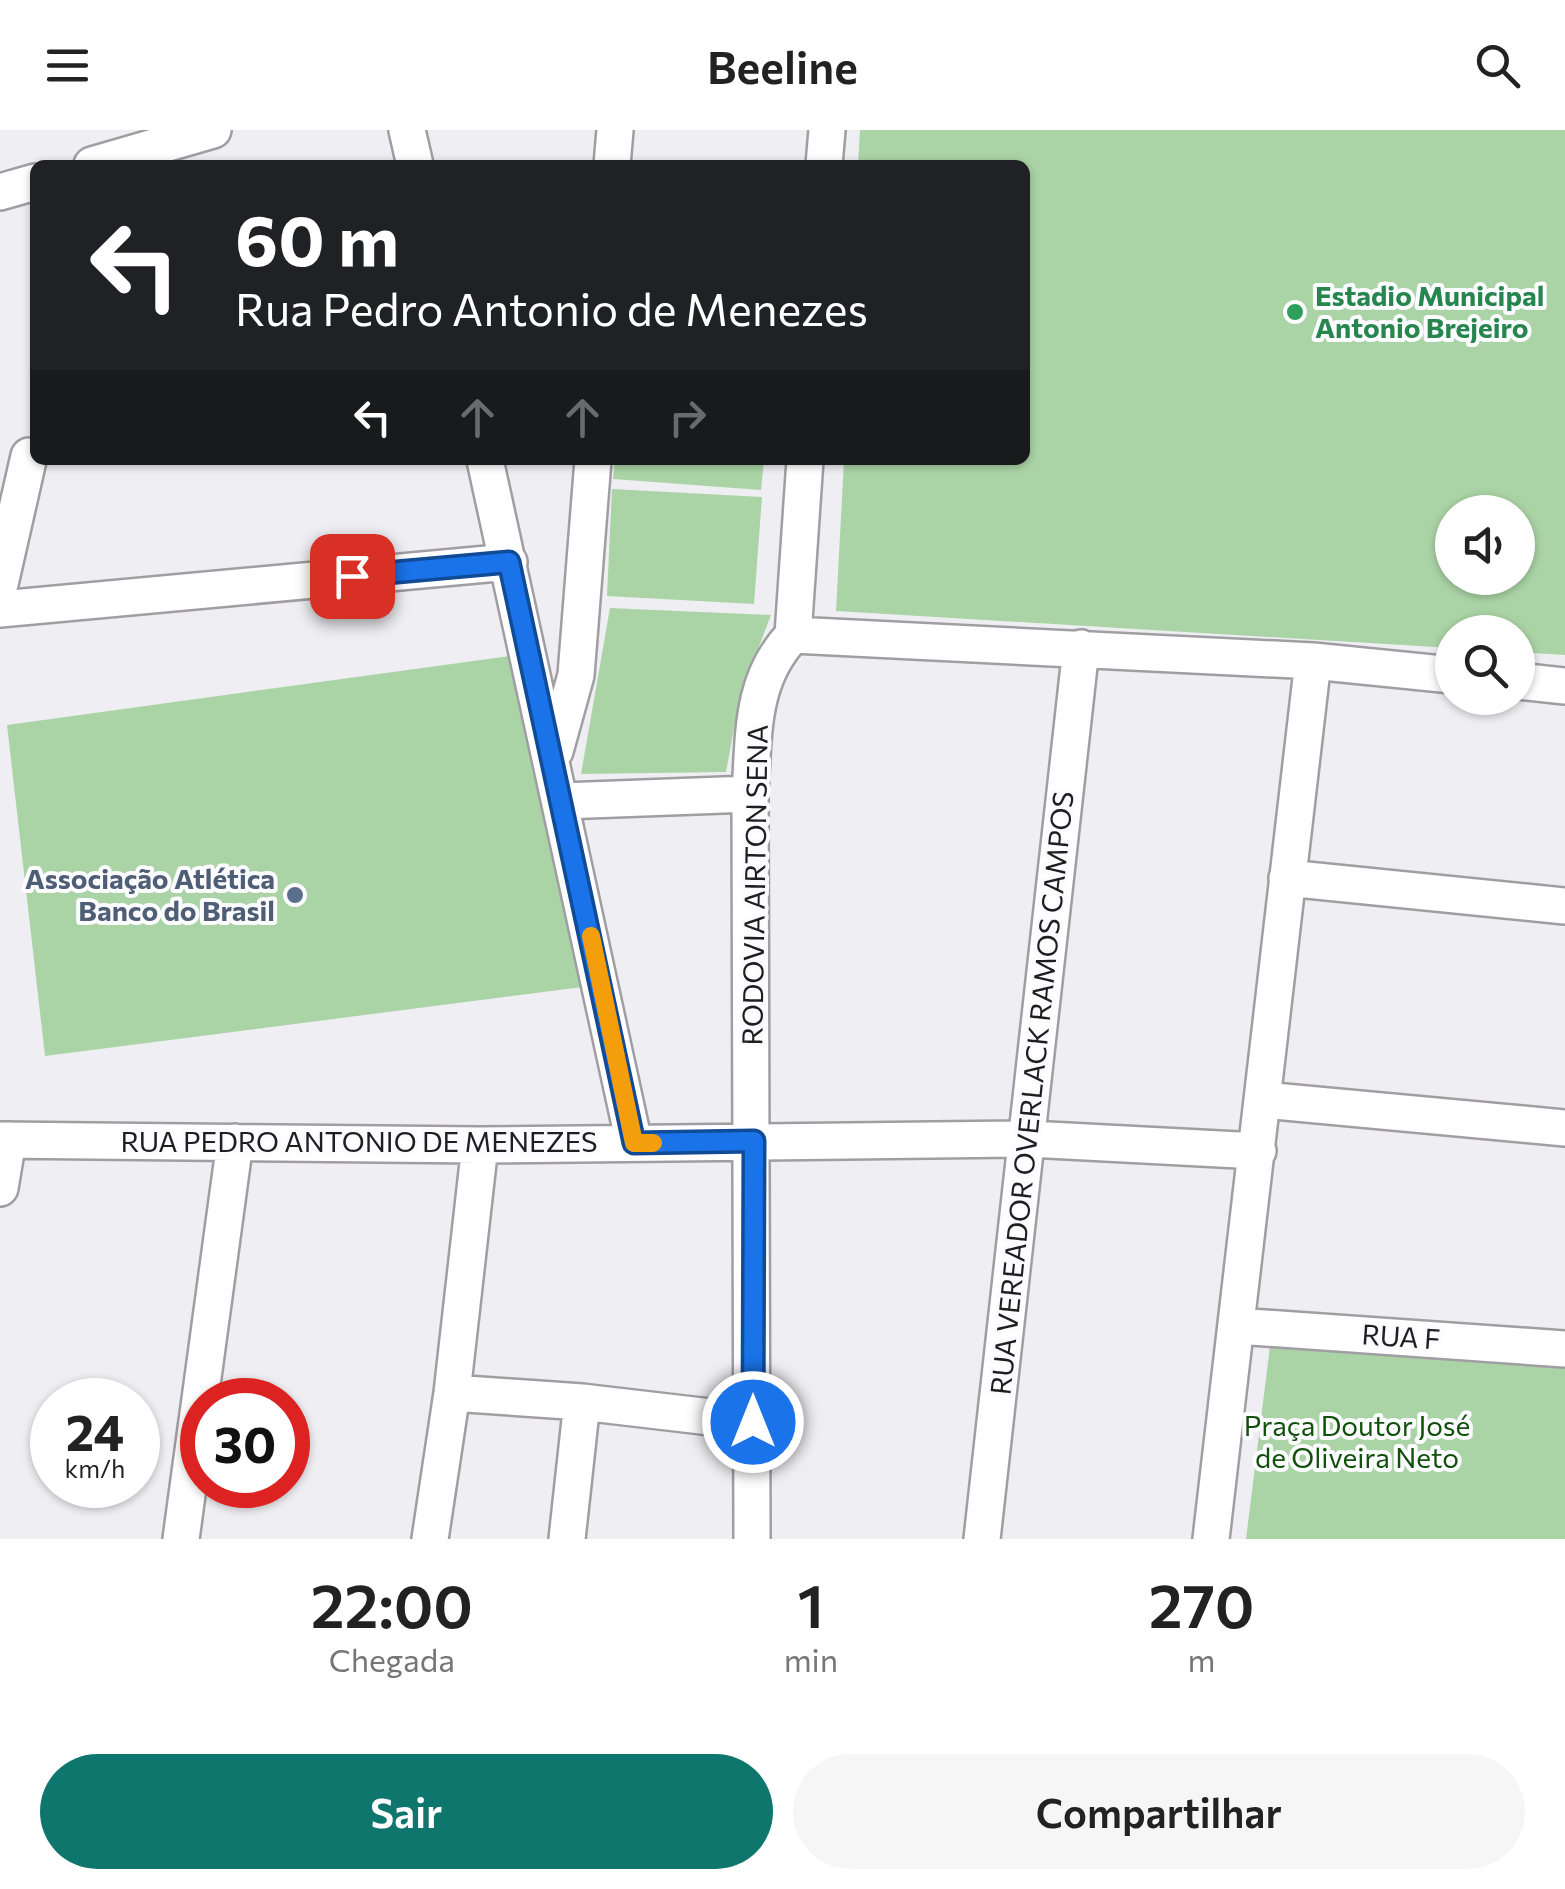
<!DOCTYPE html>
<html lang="pt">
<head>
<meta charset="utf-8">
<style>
  :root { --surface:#fff; --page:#f6f6f6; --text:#222; --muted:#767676; --accent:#0f766e }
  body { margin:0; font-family:Commissioner,sans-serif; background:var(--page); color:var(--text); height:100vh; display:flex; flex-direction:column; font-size:38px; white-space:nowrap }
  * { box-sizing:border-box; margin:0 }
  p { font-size:32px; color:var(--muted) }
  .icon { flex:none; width:55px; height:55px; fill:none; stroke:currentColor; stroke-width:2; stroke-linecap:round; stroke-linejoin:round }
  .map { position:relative; height:1409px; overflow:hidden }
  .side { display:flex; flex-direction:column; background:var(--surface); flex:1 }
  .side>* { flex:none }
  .top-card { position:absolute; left:30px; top:30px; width:1000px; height:305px; border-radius:15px; box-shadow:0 2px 8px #0004; background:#202124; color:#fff; overflow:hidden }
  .tools { position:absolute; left:1435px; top:365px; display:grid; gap:20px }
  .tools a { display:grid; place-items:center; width:100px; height:100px; border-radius:50%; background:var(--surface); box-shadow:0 2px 8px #0004; font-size:50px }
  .speed { position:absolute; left:30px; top:1248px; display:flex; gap:20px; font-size:50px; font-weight:700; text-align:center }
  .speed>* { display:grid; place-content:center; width:130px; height:130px; border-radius:50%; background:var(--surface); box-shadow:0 2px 8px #0004; line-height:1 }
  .speed small { font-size:25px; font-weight:400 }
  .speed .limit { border:15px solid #d22; background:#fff; color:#111 }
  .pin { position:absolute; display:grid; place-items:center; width:85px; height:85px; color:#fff; margin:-42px; border-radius:20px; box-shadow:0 5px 15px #0006 }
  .me { position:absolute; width:110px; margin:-55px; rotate:0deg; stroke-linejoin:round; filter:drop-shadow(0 0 8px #0008) }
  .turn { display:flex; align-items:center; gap:35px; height:210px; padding:0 40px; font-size:45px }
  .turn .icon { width:130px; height:130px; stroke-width:2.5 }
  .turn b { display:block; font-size:70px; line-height:85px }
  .lanes { display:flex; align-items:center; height:95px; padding:0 40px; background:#0003; justify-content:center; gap:50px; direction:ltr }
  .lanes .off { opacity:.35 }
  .eta { display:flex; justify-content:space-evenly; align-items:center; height:170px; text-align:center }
  .eta b { font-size:60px; font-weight:600; line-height:70px }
  .cta { display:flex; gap:20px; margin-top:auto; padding:20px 40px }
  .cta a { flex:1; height:115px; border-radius:60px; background:var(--accent); color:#fff; font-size:40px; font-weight:600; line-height:115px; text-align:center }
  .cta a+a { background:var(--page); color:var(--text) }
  header { display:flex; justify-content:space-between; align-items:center; height:130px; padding:0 40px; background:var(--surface); font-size:45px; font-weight:600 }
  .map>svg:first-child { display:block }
</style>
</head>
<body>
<header><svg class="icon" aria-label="menu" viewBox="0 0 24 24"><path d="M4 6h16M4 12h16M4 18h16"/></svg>Beeline<svg class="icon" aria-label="search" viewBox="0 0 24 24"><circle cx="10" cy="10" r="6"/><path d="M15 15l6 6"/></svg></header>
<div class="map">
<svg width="1565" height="1409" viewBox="0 0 1565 1409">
  <rect width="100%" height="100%" fill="#efeef2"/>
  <!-- green -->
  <path fill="#abd4a6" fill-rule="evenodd" d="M860,0H1565V525L1518,522V502H1452V518L836,481L844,330H1025V35H858ZM1518,382V448H1452V382Z
    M615,330H764L761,360L613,349Z
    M612,359L762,367L754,474L607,466Z
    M610,478L771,485L740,566L726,642L581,644Z
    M510,526L583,857L45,926L7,595Z
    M1271,1208L1565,1234V1409H1246Z"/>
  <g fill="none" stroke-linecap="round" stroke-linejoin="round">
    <defs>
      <path id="street" d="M407,0L415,35
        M92,35L213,0
        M612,35L615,0
        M824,35L827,0
        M0,62L35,52
        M485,330L634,1013
        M0,454L29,326
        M0,479L509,432
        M793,505L1313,531L1452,545
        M1518,551L1565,556
        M555,621L576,545L593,330
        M562,671L750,664
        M1287,748L1565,776
        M1263,970L1565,998
        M0,1010L480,1015L1029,1009L1258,1021
        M0,1058L8,1010
        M1237,1196L1565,1219
        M452,1263L582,1272L753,1292
        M181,1409L235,1012
        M430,1409L452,1263L480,1015
        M567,1409L582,1272
        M752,1409L750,664C754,605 750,550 793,505L805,330
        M982,1409L1081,518
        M1211,1409L1313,531"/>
    </defs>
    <!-- street casing -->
    <use href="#street" stroke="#a09ea3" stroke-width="40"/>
    <!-- street -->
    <use href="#street" stroke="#fff" stroke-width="35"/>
  </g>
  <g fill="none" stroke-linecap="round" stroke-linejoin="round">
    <defs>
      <path id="route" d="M352,446L509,432L634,1013L754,1011L753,1292"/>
    </defs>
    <!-- route casing -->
    <use href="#route" stroke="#114b97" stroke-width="25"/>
    <!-- route -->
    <use href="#route" stroke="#1a73e8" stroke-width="18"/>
    <!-- slow -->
    <path stroke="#f59e0b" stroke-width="18" d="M591,806L634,1013H653"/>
  </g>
  <!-- markers -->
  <circle fill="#2e9e5b" stroke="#fcfbff" stroke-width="4" cx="1295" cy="182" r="10"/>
  <circle fill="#5c6f8a" stroke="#fcfbff" stroke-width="4" cx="295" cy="765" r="10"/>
  <g text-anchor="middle" stroke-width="8" stroke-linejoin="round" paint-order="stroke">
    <!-- leisure labels -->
    <g font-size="28" font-weight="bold" fill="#27864d" stroke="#fcfbff" text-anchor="start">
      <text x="1315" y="176">Estadio Municipal<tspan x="1315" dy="32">Antonio Brejeiro</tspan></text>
    </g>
    <!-- service labels -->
    <g font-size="28" font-weight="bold" fill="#4e5e75" stroke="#fcfbff" text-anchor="end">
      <text x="275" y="759">Associação Atlética<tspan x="275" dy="32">Banco do Brasil</tspan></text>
    </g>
    <!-- street labels -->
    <g font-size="28" fill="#1e1d1f" stroke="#fcfbff">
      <text transform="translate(755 755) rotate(-89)" y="10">RODOVIA AIRTON SENA</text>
      <text transform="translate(1032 963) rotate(-84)" y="10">RUA VEREADOR OVERLACK RAMOS CAMPOS</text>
      <text x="359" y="1022">RUA PEDRO ANTONIO DE MENEZES</text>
      <text transform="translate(1401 1207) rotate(4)" y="10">RUA F</text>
    </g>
    <!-- park labels -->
    <g font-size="28" fill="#11510c" stroke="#fcfbff">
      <text x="1357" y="1306">Praça Doutor José<tspan x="1357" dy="32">de Oliveira Neto</tspan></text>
    </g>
  </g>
</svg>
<div class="tools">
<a><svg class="icon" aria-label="sound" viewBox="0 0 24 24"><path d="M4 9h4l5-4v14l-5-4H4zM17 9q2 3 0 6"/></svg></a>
<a><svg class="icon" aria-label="search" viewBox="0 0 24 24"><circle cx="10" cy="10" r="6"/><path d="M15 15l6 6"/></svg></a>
</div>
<div class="speed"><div>24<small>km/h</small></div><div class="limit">30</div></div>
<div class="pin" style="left:352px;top:446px;background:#d93025"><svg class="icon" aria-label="arrive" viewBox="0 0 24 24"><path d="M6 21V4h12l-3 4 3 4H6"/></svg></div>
<svg class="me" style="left:753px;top:1292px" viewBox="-20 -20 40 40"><circle r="17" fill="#1a73e8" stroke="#fff" stroke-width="3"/><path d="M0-11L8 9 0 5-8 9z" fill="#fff"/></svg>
<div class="top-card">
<div class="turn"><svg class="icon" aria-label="left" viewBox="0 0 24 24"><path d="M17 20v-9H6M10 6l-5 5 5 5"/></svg><div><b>60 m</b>Rua Pedro Antonio de Menezes</div></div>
<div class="lanes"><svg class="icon" aria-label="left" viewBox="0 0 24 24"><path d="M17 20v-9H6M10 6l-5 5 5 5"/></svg><svg class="icon off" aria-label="ahead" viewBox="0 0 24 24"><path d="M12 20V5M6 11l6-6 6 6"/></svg><svg class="icon off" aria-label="ahead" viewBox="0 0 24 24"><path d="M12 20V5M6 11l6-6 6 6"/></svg><svg class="icon off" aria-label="right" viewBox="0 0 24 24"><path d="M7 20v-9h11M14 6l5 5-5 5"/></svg></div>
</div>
</div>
<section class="side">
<div class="eta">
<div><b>22:00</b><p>Chegada</p></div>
<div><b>1</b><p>min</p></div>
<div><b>270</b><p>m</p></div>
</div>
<div class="cta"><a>Sair</a><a>Compartilhar</a></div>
</section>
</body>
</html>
